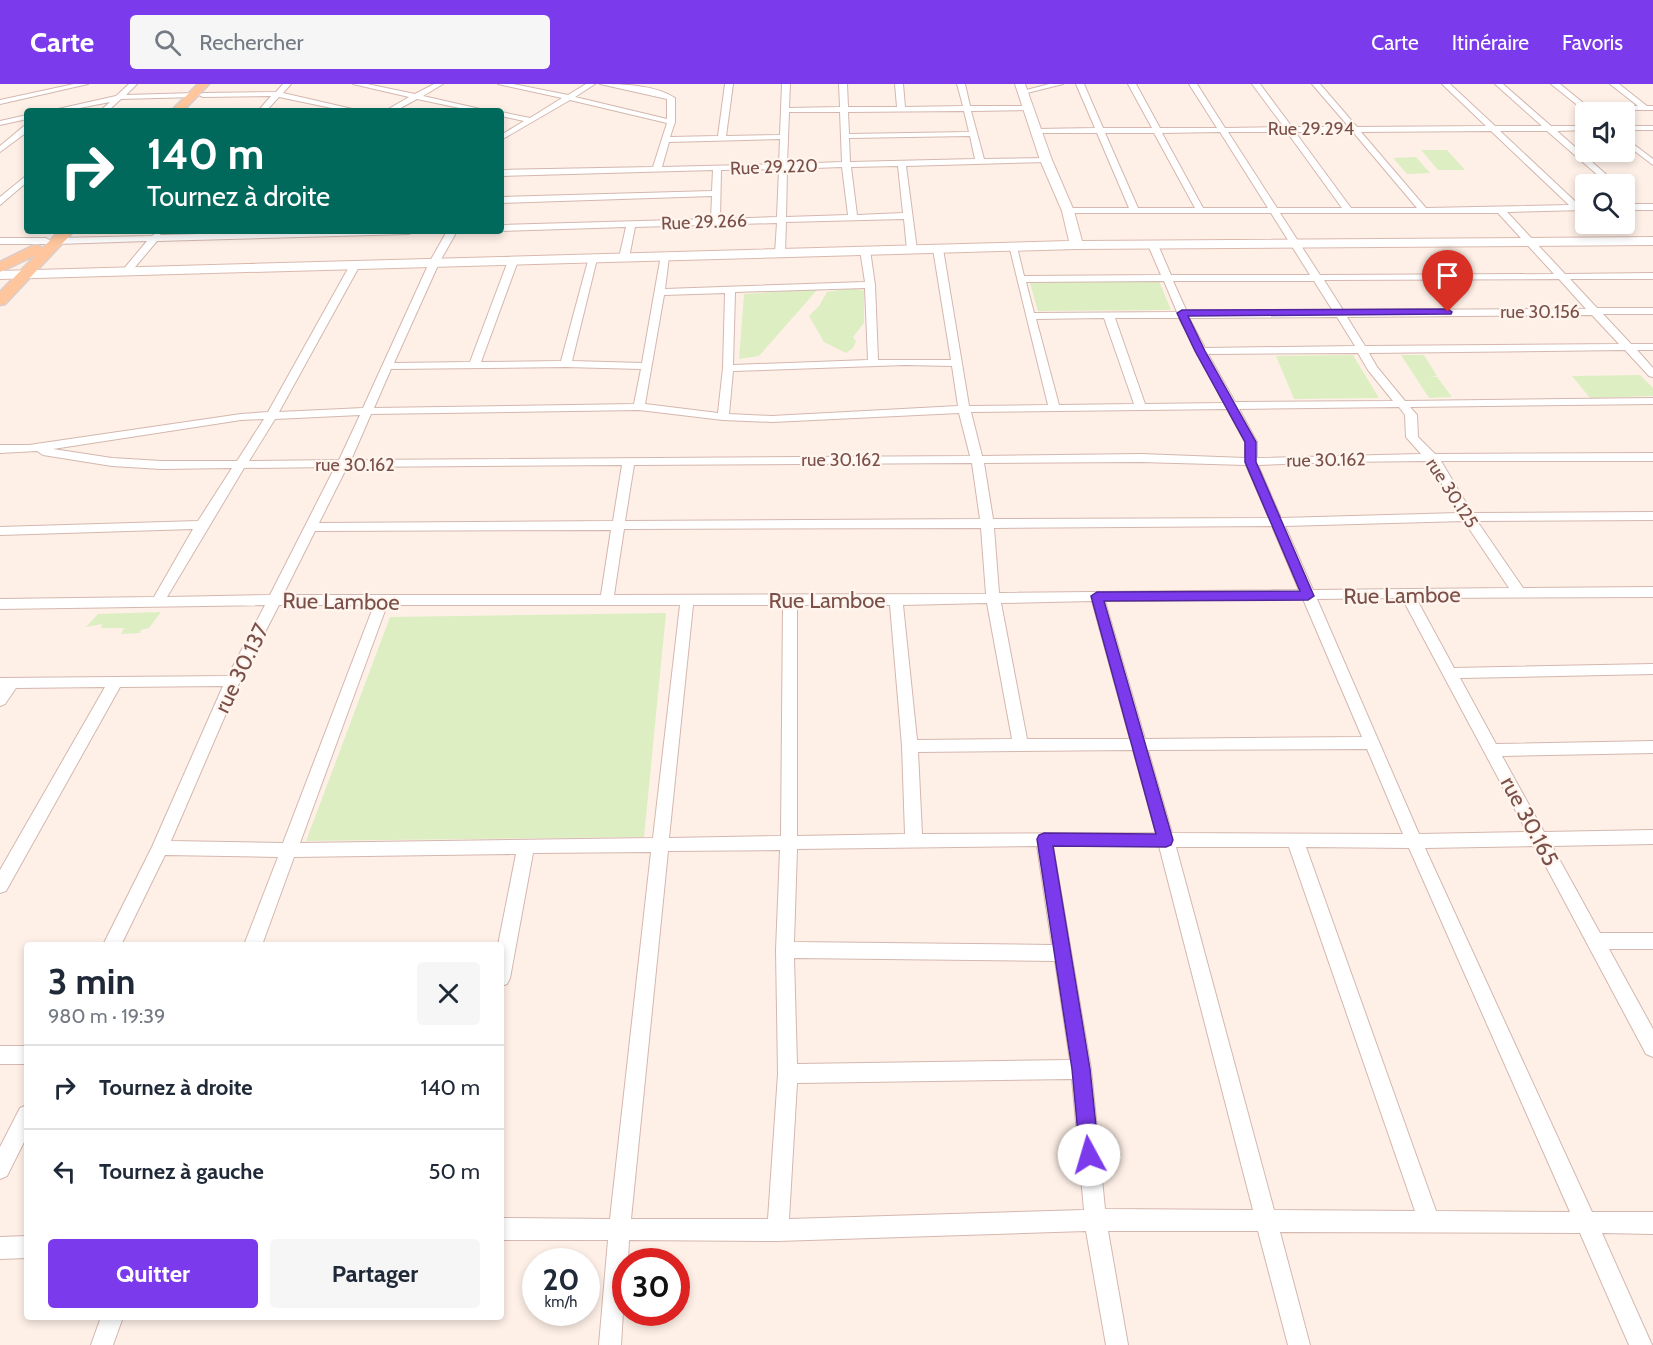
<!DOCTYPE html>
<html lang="fr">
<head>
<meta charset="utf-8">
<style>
  :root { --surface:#fff; --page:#f6f6f7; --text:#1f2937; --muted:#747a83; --line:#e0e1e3; --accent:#7c3aed }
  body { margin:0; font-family:Cabin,sans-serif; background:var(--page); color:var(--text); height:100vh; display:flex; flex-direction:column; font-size:22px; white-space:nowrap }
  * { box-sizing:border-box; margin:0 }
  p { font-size:20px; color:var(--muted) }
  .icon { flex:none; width:33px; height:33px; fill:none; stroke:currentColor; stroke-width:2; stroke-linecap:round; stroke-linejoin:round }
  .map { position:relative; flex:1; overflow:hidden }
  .sheet { position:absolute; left:24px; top:858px; width:480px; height:378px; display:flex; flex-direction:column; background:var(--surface); border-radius:6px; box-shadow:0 3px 9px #0003 }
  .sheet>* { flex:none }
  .banner { position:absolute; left:24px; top:24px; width:480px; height:126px; border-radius:6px; box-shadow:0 3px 9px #0003; background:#00695c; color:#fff; overflow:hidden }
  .buttons { position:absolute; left:1575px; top:18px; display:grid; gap:12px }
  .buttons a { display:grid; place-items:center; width:60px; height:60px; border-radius:6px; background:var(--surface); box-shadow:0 3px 9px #0003; font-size:30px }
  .speed { position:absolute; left:522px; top:1164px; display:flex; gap:12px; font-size:30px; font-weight:700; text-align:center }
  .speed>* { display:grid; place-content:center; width:78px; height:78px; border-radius:50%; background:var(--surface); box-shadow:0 3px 9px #0003; line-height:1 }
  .speed small { font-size:15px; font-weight:400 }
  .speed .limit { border:9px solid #d22; background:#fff; color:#111 }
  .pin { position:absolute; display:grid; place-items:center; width:51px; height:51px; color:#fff; margin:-62px -26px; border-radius:50% 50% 50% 0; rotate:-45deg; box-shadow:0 0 6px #0007 }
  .pin .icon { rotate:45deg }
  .me { position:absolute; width:66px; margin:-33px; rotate:354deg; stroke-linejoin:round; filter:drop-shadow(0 0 4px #0008) }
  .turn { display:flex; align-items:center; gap:21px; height:126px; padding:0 24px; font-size:27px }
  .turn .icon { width:78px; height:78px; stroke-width:2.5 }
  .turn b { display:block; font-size:42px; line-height:51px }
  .round { display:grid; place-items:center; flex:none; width:63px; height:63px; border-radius:6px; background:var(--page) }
  .overview { display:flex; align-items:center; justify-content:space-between; height:102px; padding:0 24px }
  h1 { font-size:36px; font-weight:700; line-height:45px }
  .button { display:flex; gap:12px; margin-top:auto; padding:12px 24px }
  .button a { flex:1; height:69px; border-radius:6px; background:var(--accent); color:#fff; font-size:24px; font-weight:700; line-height:69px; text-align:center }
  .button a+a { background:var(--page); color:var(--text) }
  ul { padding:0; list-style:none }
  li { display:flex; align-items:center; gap:18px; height:84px; padding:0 24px; border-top:2px solid var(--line) }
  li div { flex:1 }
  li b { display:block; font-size:22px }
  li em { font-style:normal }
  header { display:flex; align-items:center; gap:36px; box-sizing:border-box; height:84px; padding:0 30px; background:var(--accent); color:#fff }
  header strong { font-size:28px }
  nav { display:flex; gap:33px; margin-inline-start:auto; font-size:21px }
  .search { width:420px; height:54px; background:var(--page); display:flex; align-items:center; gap:15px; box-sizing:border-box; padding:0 21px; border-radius:6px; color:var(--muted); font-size:22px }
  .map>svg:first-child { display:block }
</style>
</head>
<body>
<header>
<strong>Carte</strong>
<div class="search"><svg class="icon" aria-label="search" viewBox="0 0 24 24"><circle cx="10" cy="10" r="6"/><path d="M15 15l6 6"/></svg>Rechercher</div>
<nav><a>Carte</a><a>Itinéraire</a><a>Favoris</a></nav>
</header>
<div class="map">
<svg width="1653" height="1261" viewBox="0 0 1653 1261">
  <rect width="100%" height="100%" fill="#fef0e7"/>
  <!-- green -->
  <path fill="#ddeec3" d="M1421,66H1447L1465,86H1438Z
    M1416,73L1430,89L1407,90L1393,74Z
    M1029,196L1159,197L1171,226L1038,227Z
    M852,204L864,207V239L853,253L856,257L853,264L846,269L824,258L809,232L819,222L827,208Z
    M818,205L759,272L739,275L744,210Z
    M1353,271L1379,314L1294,315L1276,272Z
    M1401,271H1424L1437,292H1429L1437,293L1452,313L1429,314Z
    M1640,291L1653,304V312L1590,314L1572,292Z
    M161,528L149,544L141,546L140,549L121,550L124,544H101L102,540L86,543L98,530Z
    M666,529L644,753L306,757L390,533Z"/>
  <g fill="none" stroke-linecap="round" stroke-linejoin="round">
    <defs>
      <path id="street" d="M74,0H88L0,20V16Z
        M129,0H137L126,11L194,9L198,11L194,13L121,15L108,27H100L110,18L64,27H49L116,12Z
        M283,0H291L283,9L361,27H346L279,13L266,27H258L271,12L203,13L199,11L203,9L276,8Z
        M353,0H367L415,10L434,0H443L423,12L489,27H474L417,15L395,27H385L409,13Z
        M498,0H513L568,11L586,0H595L575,13L667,35V15L600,0C623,0 656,1 675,14V38L670,53L718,52L725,0H733L726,52L780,51L782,0H790L789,24L840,23L839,0H847L848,23H897L895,0H903L905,23L963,22L957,0H965L970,22H1029L1033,24L1029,26L971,27L984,75L1046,74L1050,76L1046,78L906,82L917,166L912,169L907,166L904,135L786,138L785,169L780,172L775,169L777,139L635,143L629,174L624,177L619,174L626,143L501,147V141L711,135L712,112L501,119V113L712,107L713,86L501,92V86L653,83L667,39L570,16L501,56V51L524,37L501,32V28L530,34L562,14ZM964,27L969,48L849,50L848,28ZM789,28H840L842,78L787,80ZM970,52L975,75L850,78L849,54ZM780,55L779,80L662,83L669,58ZM898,82L903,129L857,131L851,83ZM842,83L848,131L786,133L787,85ZM779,85L777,133L720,135L721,86Z
        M1049,0H1063L1023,10L1019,8Z
        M1076,0H1084L1103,44H1152L1128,0H1136L1160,44H1217L1189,0H1197L1225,44L1284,43L1252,0H1260L1292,43H1349L1312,0H1320L1357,43L1486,42L1442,0H1450L1495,42H1542L1495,0H1503L1551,42H1586V46L1557,47L1617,100H1608L1547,47H1500L1579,121L1586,120V126L1507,128L1565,190L1653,189V195H1570L1597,224H1653V230H1603L1631,260H1653V266H1637L1653,284V293L1649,292L1625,266L1369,269L1377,283L1405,317L1653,314V320L1410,323L1417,331L1418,353L1435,370L1653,369V377H1441L1472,429L1653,428V436L1477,437L1523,504L1653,503V513L1416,514L1454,584L1653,580V590L1460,594L1496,660L1653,657V669L1502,672L1544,748L1653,746V760L1552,762L1600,849H1653V865H1609L1653,945V973L1646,970L1535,762L1425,764L1592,1128H1653V1150L1602,1149L1652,1261H1629L1580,1149L1280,1148L1310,1261H1288L1258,1147H1108L1128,1261H1106L1086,1147L778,1157L629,1156L628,1178H626L621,1261H599L608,1156H501V1134L610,1135L651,768L533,769L510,894L507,900L501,902V861H498L516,770L294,773L262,861H244L278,773L165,771L121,861H103L152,763L223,602L120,603L6,807L0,809V786L105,603L16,604L5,620L0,622V594L228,592L265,521L0,525V515L154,513L193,445L0,451V443L198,437L232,384L161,385L112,382L43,371L37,367L0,369V361H29L241,330L268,328L350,181L355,178L360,181L279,328L363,324L429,179L447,147H457L439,179L394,279L470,278L508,177L513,174L518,177L481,278L561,277L589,173L597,175L572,277L642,279L661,171L669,173L665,205L865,198L860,166L865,163L870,166L875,201L878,276H951L933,165L938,162L943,165L969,322L1048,321L1009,161L1017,163L1024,192L1161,191L1148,161L1153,158L1158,161L1171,191H1310L1271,129H1065V125L1068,124H1129L1097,49H1037L1033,47L1037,45L1095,44ZM1491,47L1569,121L1426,124L1361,48ZM1220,48L1268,124H1203L1162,49ZM1228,48H1287L1342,124H1277ZM1295,48H1353L1417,124H1351ZM1105,49H1154L1195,124H1138ZM1280,129H1498L1554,190L1320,191ZM1559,195L1586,225L1343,226L1324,196ZM1164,197L1177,228L1034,229L1026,198ZM1173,197H1314L1333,227L1187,228ZM865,204L868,276L733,281L735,208ZM725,209L723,284L718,329L645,320L664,211ZM1592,231L1619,260L1365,262L1347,233ZM1337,233L1355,262L1205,264L1189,234ZM1104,234L1134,320L1059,321L1036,235ZM1115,234H1179L1224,319L1145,320ZM1358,269L1368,286L1393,317L1235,318L1208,270ZM905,281L952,282L958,322L772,332L729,330L733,287ZM566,283L641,285L634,320L374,324L391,285ZM1399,323L1405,331L1406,353L1421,370L1257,374V358L1239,325ZM1227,325L1245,358V374L1141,370L982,372L971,328ZM639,326L723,336L772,338L959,329L970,372L351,376L371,330ZM360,331L339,376L249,377L275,335ZM264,335L237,377H161L112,374L53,365L241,336ZM1428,377L1459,429L1281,434L1258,381L1338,378ZM1141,378L1246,381L1269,434L993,435L984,379ZM972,379L980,435L625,437L634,381ZM622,381L613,437L319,439L347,383ZM335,383L270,511L167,513L244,384ZM1464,437L1509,504L1313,506L1285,442ZM1272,442L1299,506L999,509L994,444ZM981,444L986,510L614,511L624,445ZM611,446L601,511H283L315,447ZM1402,514L1527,748L1419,750L1317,515ZM1303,515L1362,653L1145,655L1105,517ZM1092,517L1130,655H1027L1001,519ZM987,519L1012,655L917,656L903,521ZM279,521H374L283,759L171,757L240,597ZM387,521H680L653,754L300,759ZM693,521H783L781,752L669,754ZM797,521H890L902,662L905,750L797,752ZM1367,665L1403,750L1172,749L1148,666ZM1133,666L1156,749L922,750L918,668ZM1037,762L1052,861L794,858L797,765ZM1053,762H1159L1253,1126L1105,1125L1091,985ZM1176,763H1289L1415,1127L1274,1126ZM1306,763L1409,764L1570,1128L1436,1127ZM780,766L776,866L778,990L768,1135H631L668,767ZM794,874L1055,877L1070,976L797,980ZM1072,995L1084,1126L789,1135L797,999Z
        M1551,0H1560L1587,22H1638L1610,0H1619L1647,22H1653V26H1593V28H1586Z
        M27,31V35L0,41V37Z
        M24,42H27V48L0,68V62Z
        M1624,42H1653V46H1624Z
        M1624,53L1653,75V81L1624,59Z
        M27,91V98L0,121V113Z
        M1624,120H1653V126H1624Z
        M312,147H414L409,150L157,157L130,189L127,190L122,187L147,157L57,160L52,157L57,154L152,152L157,148L161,151Z
        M0,154H46L51,157L46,160H0Z
        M0,962H27V980H0Z
        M27,1021V1052L7,1092L0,1095V1063L20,1024Z
        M27,1152V1174L0,1175V1153Z
        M101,1233H123L113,1261H91Z"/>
      <path id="secondary" d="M1015,0H1025L1052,76L1074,127L1082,157L1653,153V161L1076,165L0,195V187L1069,157L1062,127L1040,76Z"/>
      <path id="primary" d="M198,0H209L183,27H171Z
        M59,147H74L5,220L0,221V208L36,171L0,188V178L32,162L37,161L43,164Z"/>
    </defs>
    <!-- street casing -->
    <use href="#street" stroke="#d4b7ae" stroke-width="2"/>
    <!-- secondary casing -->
    <use href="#secondary" stroke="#dab8ad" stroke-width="2"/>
    <!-- primary casing -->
    <use href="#primary" stroke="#dacecc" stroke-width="3"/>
    <!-- street -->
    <use href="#street" fill="#fff" fill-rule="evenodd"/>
    <!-- secondary -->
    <use href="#secondary" fill="#fff" fill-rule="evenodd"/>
    <!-- primary -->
    <use href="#primary" fill="#ffc69d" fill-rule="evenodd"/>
  </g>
  <!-- route -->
  <path fill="#7c3aed" stroke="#51269a" stroke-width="1.5" d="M1448,225L1452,228L1451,230L1188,232L1205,267L1256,358V378L1314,512L1308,516L1104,517L1173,756L1171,761L1166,763L1053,762L1090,985L1099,1071L1096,1078L1089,1081L1083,1078L1080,1071L1072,985L1037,755L1039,751L1044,749L1156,750L1091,512L1097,508L1300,507L1245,378V358L1195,267L1177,229L1182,226Z"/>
  <g text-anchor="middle" stroke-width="4.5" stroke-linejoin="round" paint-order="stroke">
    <!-- far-street labels -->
    <g font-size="18" fill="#7b5048" stroke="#fff5ef">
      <text x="1311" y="51">Rue 29.294</text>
      <text transform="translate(774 83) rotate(-2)" y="6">Rue 29.220</text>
      <text transform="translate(704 138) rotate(-2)" y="6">Rue 29.266</text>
      <text x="1540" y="234">rue 30.156</text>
      <text x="841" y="382">rue 30.162</text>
      <text transform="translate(1326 376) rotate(-1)" y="6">rue 30.162</text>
      <text x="355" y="387">rue 30.162</text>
      <text transform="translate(1452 409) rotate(57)" y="6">rue 30.125</text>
    </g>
    <!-- street labels -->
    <g font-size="22" fill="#7b5048" stroke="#fff5ef">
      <text transform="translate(1402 511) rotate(-1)" y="8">Rue Lamboe</text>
      <text x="827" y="524">Rue Lamboe</text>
      <text transform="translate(341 517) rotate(1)" y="8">Rue Lamboe</text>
      <text transform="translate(241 584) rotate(-64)" y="8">rue 30.137</text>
      <text transform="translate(1530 737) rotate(62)" y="8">rue 30.165</text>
    </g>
  </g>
</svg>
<div class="buttons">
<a><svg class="icon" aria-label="sound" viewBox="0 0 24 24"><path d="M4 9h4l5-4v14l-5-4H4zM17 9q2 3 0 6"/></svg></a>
<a><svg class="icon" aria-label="search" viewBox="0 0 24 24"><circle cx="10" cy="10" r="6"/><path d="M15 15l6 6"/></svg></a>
</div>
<div class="speed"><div>20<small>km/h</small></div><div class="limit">30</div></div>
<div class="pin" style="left:1448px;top:228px;background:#d93025"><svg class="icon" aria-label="arrive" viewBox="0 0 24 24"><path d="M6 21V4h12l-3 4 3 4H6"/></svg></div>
<svg class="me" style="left:1089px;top:1071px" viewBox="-20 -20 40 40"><circle r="19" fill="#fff"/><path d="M0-13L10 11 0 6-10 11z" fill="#7c3aed"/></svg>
<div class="banner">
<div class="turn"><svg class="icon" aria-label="right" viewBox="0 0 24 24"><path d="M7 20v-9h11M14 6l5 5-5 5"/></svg><div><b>140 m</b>Tournez à droite</div></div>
</div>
<section class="sheet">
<div class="overview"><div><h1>3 min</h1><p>980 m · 19:39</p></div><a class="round"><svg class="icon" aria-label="close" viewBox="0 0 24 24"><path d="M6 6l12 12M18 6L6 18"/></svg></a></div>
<ul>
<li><svg class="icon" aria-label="right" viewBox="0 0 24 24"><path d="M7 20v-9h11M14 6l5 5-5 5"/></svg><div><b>Tournez à droite</b></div><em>140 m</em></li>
<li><svg class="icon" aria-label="left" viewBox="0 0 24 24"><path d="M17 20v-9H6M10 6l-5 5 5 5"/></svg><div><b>Tournez à gauche</b></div><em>50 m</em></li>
</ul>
<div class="button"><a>Quitter</a><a>Partager</a></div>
</section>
</div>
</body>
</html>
